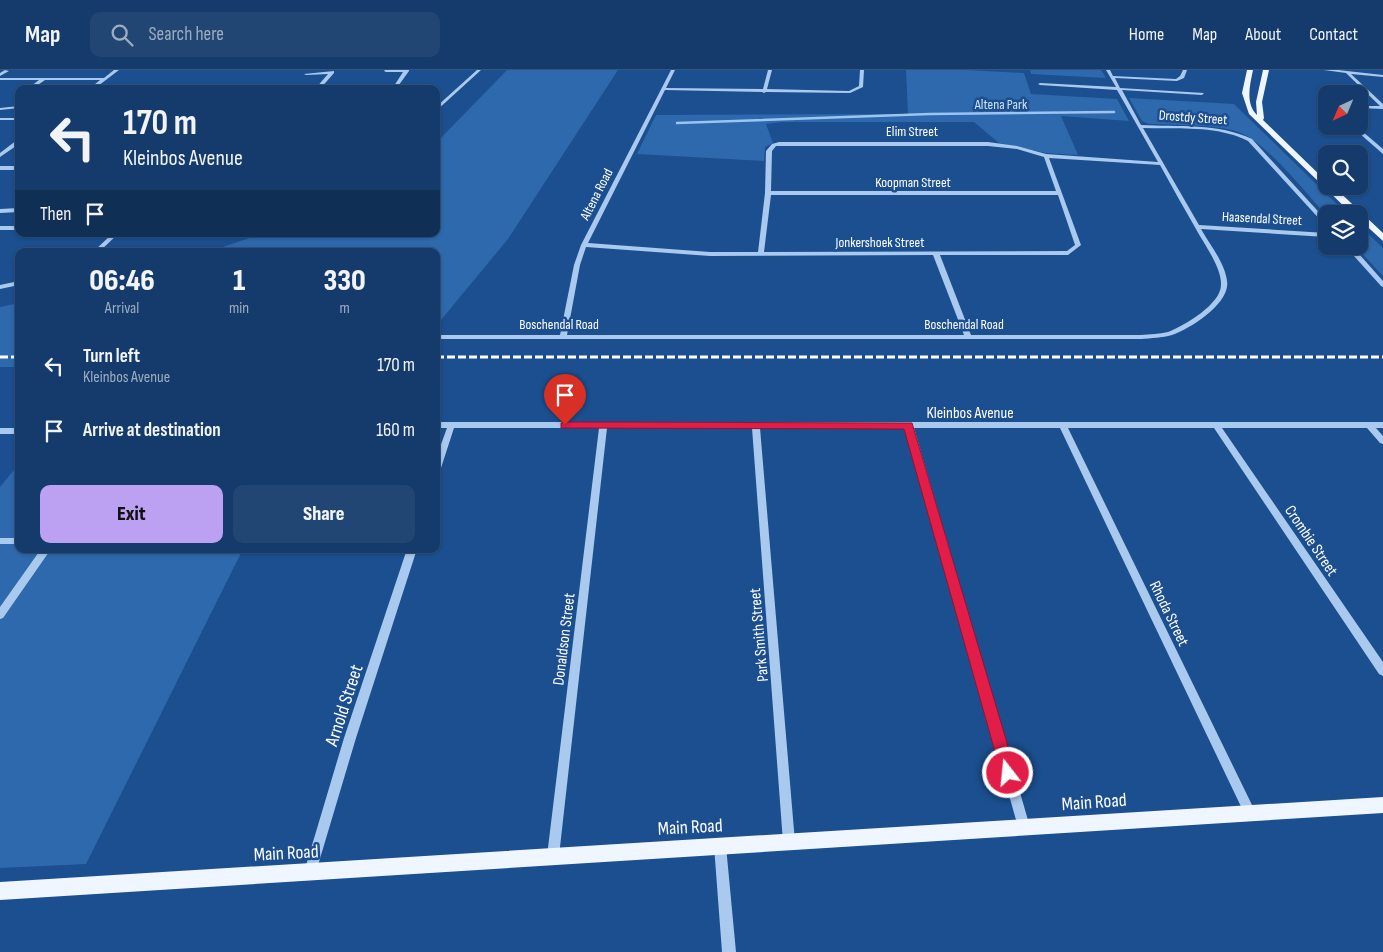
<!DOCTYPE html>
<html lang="en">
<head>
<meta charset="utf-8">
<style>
  :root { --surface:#143b6b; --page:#214673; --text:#f1f3f6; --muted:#9dadc1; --line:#33557e; --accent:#bca0f2 }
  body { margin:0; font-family:"Sofia Sans Condensed",sans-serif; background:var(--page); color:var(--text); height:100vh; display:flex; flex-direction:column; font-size:19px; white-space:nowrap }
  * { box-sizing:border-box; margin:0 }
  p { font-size:16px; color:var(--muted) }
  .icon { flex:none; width:28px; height:28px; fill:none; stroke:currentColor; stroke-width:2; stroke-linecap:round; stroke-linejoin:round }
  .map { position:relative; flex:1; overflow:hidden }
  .drawer { position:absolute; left:15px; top:178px; width:425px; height:305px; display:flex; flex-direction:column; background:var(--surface); border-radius:10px; box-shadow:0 1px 4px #0004,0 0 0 1px var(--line) }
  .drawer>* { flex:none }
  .banner { position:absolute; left:15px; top:15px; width:425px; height:152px; border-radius:10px; box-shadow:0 1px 4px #0004,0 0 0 1px var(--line); background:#143b6b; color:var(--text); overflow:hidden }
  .needle { width:32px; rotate:224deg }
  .fabs { position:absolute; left:1318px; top:15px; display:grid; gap:10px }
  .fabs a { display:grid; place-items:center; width:50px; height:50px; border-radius:10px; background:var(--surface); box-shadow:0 1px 4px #0004,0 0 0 1px var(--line); font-size:25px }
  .pin { position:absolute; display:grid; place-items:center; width:42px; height:42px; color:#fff; margin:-51px -21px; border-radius:50% 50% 50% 0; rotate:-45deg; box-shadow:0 0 5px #0007 }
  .pin .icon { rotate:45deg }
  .me { position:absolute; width:55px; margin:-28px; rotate:344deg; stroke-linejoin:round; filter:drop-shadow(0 0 4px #0008) }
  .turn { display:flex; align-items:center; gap:18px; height:105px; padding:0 25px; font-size:22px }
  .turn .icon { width:65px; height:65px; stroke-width:2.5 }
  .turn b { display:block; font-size:35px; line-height:42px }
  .then { display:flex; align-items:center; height:48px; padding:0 25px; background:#0003; gap:10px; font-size:19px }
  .eta { display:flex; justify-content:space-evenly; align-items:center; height:85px; text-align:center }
  .eta b { font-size:30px; font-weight:800; line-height:35px }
  .primary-button { display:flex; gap:10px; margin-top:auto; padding:10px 25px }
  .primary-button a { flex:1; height:58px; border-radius:10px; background:var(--accent); color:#111; font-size:20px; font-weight:800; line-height:58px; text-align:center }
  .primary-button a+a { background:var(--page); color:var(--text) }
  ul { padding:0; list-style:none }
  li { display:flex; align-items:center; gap:15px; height:65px; padding:0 25px }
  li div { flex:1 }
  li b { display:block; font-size:19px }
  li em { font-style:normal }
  header { display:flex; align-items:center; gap:30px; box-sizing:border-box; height:70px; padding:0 25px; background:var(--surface); border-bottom:1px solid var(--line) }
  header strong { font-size:24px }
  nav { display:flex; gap:28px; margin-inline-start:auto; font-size:18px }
  .search { width:350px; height:45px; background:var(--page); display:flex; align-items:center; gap:12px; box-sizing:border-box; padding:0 18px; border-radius:10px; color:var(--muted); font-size:19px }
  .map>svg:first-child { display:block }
</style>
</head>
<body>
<header>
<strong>Map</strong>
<div class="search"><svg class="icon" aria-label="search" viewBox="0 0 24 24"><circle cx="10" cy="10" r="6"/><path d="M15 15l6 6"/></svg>Search here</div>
<nav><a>Home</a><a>Map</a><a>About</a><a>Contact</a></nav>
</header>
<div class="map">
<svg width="1383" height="882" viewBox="0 0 1383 882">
  <rect width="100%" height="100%" fill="#1b4f8f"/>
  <!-- green -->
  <path fill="#2e69ad" d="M507,0H618L508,169L436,256V181H211L261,164H436V73Z
    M906,0H966L1024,3L1031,24L1117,29L1129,51L1061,46L1078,85L1046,83L999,73L974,52H782L766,54L773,73L765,77L764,91L637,84L656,45L908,44Z
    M1030,0H1101L1106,8L1031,4Z
    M1129,28L1234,34L1347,144H1326V145C1306,123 1267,74 1241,63C1222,54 1172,55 1149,54L1142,51Z
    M1359,155L1383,178V206L1355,176H1359Z
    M19,233V297H0V237Z
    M19,394V479H243L86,794L0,798V417Z"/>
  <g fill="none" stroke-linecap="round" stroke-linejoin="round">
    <!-- stream -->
    <path stroke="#9cc4f0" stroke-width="2.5" d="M677,53L930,44L1114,42"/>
    <!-- minor -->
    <path fill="#a9c9ee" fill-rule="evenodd" d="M5,0L9,1L0,6V3Z
      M114,0H119L94,19H89L100,10H45L32,19H27L39,10H0V8H104Z
      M385,0H409V1L396,19H392L403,2H386L384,1Z
      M477,0H481L436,41V37Z
      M671,0H675L666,18L763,19L768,0H772L767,19L849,21L859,16L860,0H864L863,17L850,23L766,22L764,23L762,22L665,20L588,173L710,182H758L765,123L766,81L772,74L779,72H988L1017,76L1046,84L1158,92L1117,20L1040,15L1038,14L1040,13L1116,17L1106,0H1110L1113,6L1176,9L1180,6L1183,0H1187L1184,8L1177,11L1115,8L1120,18L1204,23L1202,25L1122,20L1141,55C1177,57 1219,53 1252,69L1326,150V155L1324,154L1248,71C1217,55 1177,59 1143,58L1199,155L1326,163V167L1201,159C1210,175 1225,193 1227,211C1231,233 1190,259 1172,265C1162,268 1151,268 1141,269H436V265H560L574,195L581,175ZM776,76H988L1017,79L1044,87L1056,121H771L772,81ZM1049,88L1160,95C1172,117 1184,138 1196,159C1204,174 1222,198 1221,215C1221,234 1184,256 1168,262C1159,264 1150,264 1141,265H971L940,185H1068L1081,175ZM771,125H1058L1075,175L1067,181L764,182ZM586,177L710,186L933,185L964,265H567L580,195Z
      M1324,0H1338L1383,5V7L1351,4L1383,34V39L1359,38V36H1380L1346,3Z
      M334,1V3L320,19H315L328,4L306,5L304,4Z
      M19,36V38L0,40V38Z
      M0,48H19V50H0Z
      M1351,56H1356L1383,79V84Z
      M17,70H19V74L0,87V83Z
      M0,96H19V100H0Z
      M19,138V142L0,143V139Z
      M0,156H19V160H0Z
      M112,164H118L100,181H94Z
      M1345,176H1352L1383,211V217L1381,216Z
      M19,211V215L0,219V215Z
      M436,352H1383V358H1376L1383,366V374L1380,373L1367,358H1222L1383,592V606L1379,604L1214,358H1068L1254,739L1256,743L1254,747L1250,749L1246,747L1060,358H914L1030,757L1028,761L1024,763L1020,761L1018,757L906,358H760L795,772L793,776L789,778L785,776L783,772L752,358H607L559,786L557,790L553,792L549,790L547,786L599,358H454L440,401L436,404V388L447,358H436Z
      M0,358H19V364H0Z
      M0,468H19V474H0Z
      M41,479H51L3,548L0,549V537Z
      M407,479H417L356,668L316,802L314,806L310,808L306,806L304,802L344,668Z
      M720,770L724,772L726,776L736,882H722L714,776L716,772Z"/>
    <!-- major -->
    <path fill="#f0f6ff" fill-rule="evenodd" d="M1247,0H1253C1250,15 1245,33 1257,45L1256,32L1263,0H1269L1262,32L1264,48L1263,50L1326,111V116H1333L1383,163V171L1359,149V144H1352L1249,44L1242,23Z
      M1383,727V743L0,830V812Z"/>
    <!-- rail -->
    <path stroke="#fff" stroke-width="3" stroke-dasharray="8 3" stroke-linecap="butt" d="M0,287H19
      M436,287H1383"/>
  </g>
  <!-- route -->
  <path fill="#e11d48" stroke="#92132f" d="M565,352L912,353L1016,703L1014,708L1008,710L1003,708L1001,703L904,359L561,358V353Z"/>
  <g text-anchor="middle" stroke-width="5" stroke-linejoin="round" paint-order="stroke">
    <!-- far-park labels -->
    <g font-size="14" fill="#cfe3fa" stroke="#1b4f8f">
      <text x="1001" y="39">Altena Park</text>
    </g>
    <!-- far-street labels -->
    <g font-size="14" fill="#fff" stroke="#1b4f8f">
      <text transform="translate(1193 47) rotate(4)" y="5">Drostdy Street</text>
      <text x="912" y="66">Elim Street</text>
      <text x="913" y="117">Koopman Street</text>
      <text transform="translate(596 124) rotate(-63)" y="5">Altena Road</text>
      <text transform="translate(1262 148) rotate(3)" y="5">Haasendal Street</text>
      <text x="880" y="177">Jonkershoek Street</text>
      <text x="559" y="259">Boschendal Road</text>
      <text x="964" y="259">Boschendal Road</text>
    </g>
    <!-- street labels -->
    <g font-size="16" fill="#fff" stroke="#1b4f8f">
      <text x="970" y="348">Kleinbos Avenue</text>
      <text transform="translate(1312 470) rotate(56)" y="6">Crombie Street</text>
      <text transform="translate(1170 543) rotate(64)" y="6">Rhoda Street</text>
      <text transform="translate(758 565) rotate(-95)" y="6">Park Smith Street</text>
      <text transform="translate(563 569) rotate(-83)" y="6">Donaldson Street</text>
    </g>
    <!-- near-street labels -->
    <g font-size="19" fill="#fff" stroke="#1b4f8f">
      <text transform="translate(343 635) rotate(-72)" y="7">Arnold Street</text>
      <text transform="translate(1094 731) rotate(-4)" y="7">Main Road</text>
      <text transform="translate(690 756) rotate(-3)" y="7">Main Road</text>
      <text transform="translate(286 782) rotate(-3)" y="7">Main Road</text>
    </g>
  </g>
</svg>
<div class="fabs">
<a><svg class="needle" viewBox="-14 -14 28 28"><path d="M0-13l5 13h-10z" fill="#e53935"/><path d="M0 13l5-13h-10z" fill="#9dadc1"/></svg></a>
<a><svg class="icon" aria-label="search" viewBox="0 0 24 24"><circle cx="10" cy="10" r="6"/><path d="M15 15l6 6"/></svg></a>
<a><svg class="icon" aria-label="layers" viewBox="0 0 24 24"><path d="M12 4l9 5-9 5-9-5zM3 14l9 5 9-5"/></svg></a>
</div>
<div class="pin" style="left:565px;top:355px;background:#d93025"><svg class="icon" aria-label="arrive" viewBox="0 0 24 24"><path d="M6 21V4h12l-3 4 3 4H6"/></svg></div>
<svg class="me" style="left:1008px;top:703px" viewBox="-20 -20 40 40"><circle r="17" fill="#e11d48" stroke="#fff" stroke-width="3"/><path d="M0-11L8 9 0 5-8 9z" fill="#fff"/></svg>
<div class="banner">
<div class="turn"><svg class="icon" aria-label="left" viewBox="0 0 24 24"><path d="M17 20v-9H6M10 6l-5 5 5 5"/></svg><div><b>170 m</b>Kleinbos Avenue</div></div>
<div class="then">Then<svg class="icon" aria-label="arrive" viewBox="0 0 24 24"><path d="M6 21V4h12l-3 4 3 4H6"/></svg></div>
</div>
<section class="drawer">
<div class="eta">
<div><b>06:46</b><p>Arrival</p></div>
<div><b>1</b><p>min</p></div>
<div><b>330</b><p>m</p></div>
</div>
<ul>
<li><svg class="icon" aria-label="left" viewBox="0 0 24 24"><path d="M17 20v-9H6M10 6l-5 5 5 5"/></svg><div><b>Turn left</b><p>Kleinbos Avenue</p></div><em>170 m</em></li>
<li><svg class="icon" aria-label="arrive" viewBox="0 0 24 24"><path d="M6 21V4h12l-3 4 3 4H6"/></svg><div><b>Arrive at destination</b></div><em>160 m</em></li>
</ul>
<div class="primary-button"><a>Exit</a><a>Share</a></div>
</section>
</div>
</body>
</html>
